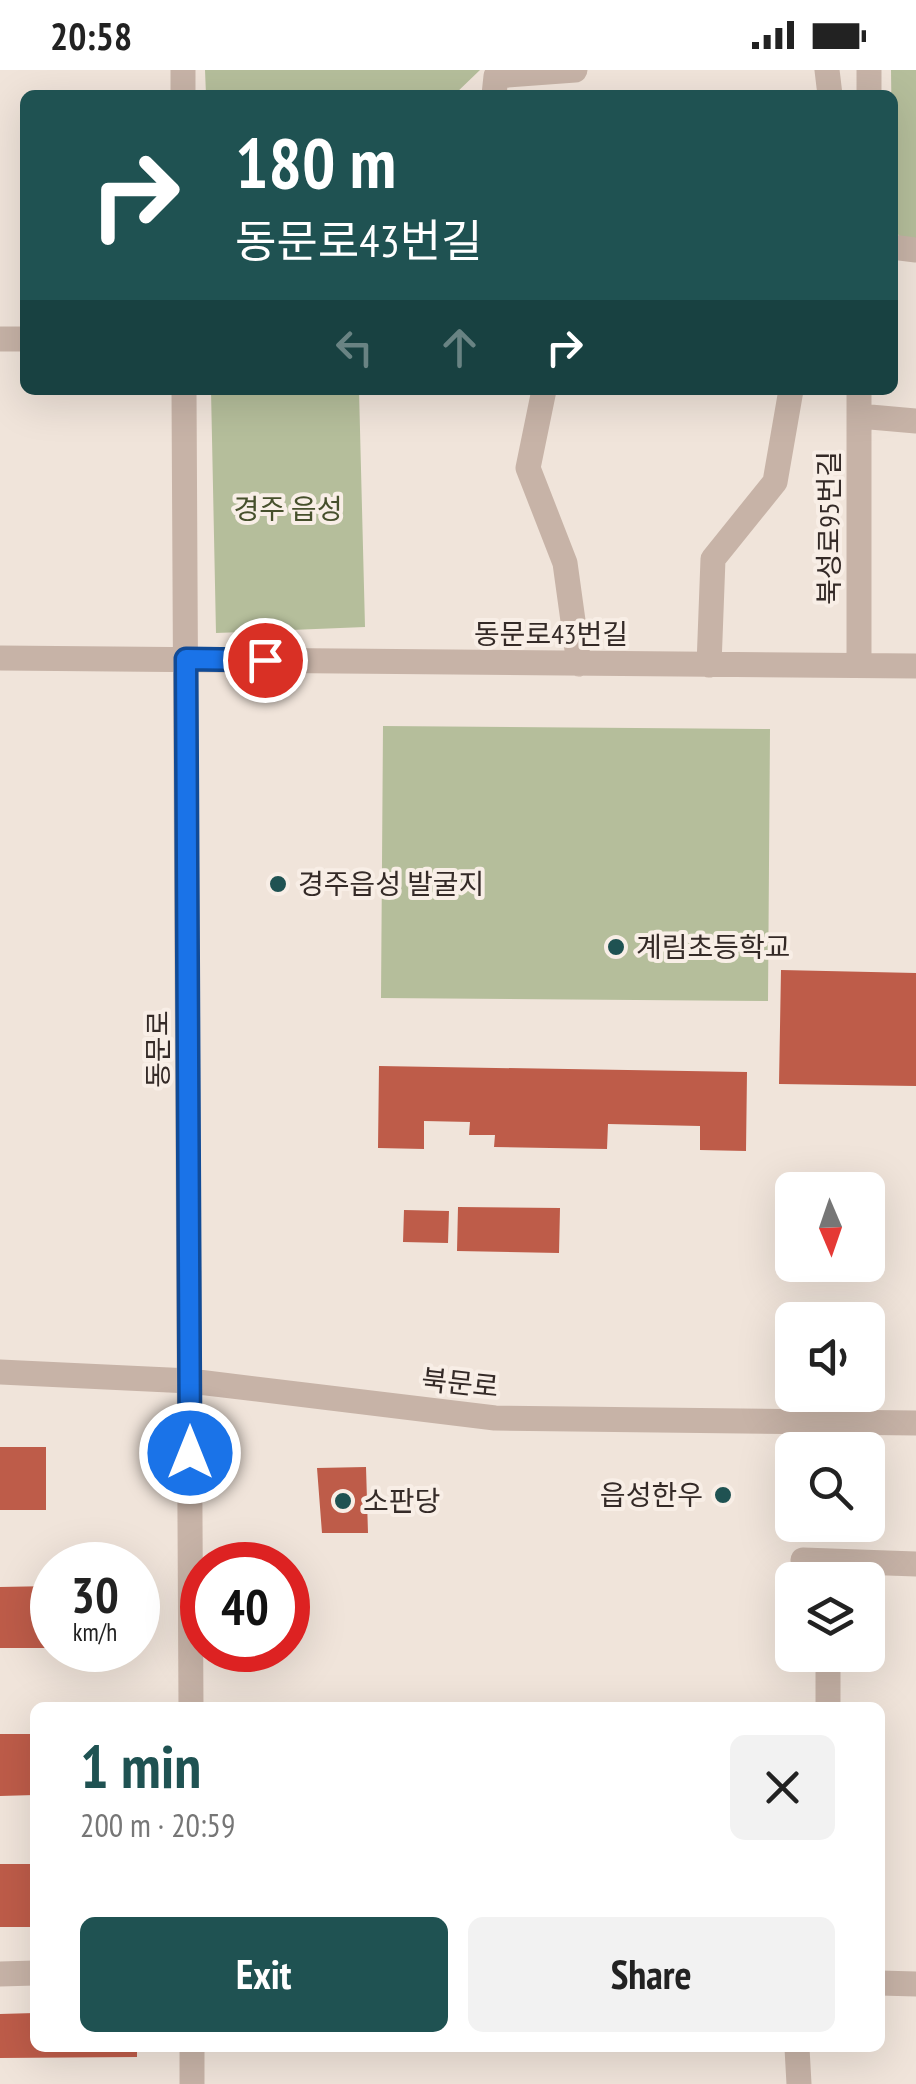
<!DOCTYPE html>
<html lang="en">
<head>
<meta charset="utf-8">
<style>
  :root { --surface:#fff; --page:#f2f2f2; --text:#222; --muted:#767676; --accent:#1f5252 }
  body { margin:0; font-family:"PT Sans Narrow","Noto Sans KR",sans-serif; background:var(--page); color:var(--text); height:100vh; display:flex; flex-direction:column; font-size:38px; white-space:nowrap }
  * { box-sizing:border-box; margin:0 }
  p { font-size:32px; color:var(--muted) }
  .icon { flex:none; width:55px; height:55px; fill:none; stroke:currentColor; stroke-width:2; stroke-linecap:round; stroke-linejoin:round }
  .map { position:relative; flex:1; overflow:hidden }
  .details { position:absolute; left:30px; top:1632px; width:855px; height:350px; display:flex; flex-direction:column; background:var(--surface); border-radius:15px; box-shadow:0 10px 40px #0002 }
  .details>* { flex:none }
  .banner { position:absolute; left:20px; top:20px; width:878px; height:305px; border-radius:15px; box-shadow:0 10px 40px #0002; background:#1f5252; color:#fff; overflow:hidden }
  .needle { width:65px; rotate:178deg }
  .fabs { position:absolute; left:775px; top:1102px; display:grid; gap:20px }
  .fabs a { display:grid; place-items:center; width:110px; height:110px; border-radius:15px; background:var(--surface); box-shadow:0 10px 40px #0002; font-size:50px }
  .speed { position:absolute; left:30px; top:1472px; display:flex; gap:20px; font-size:50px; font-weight:700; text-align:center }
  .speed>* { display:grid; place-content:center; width:130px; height:130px; border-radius:50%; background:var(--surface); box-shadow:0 10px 40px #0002; line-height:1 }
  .speed small { font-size:25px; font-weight:400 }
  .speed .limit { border:15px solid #d22; background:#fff; color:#111 }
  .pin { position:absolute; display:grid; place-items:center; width:85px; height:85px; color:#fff; margin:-42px; border:5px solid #fff; border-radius:50%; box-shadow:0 2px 10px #0007 }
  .me { position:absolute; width:110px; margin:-55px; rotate:0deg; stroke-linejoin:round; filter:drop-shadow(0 0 8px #0008) }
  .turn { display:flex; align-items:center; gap:35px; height:210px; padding:0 50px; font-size:45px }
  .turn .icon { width:130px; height:130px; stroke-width:2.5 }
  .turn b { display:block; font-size:70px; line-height:85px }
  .lanes { display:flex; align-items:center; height:95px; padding:0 50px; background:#0003; justify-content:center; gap:50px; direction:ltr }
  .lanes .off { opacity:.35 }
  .round { display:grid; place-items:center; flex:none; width:105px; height:105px; border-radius:15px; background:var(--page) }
  .summary { display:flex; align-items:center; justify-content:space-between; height:170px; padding:0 50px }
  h1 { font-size:60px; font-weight:600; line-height:75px; color:var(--accent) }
  .action { display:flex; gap:20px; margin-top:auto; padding:20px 50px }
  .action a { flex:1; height:115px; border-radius:15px; background:var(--accent); color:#fff; font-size:40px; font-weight:600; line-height:115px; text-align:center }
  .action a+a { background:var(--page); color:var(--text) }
  .status { display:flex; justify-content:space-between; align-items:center; height:70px; padding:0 50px; background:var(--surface); direction:ltr }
  .status svg { height:28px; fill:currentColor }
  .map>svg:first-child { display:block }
</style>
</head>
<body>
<div class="status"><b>20:58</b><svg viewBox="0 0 49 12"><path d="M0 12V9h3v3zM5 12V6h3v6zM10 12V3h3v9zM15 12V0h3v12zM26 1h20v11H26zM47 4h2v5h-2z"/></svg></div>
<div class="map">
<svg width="916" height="2014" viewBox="0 0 916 2014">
  <rect width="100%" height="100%" fill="#f0e4da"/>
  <!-- green -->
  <path fill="#b5be9b" d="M205,0H480L454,25H206Z
    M891,0H916V169L900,167L893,158Z
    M211,320H359L365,557L216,563Z
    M383,656L770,659L768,931L381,928Z"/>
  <!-- building -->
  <path fill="#be5c49" d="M781,900L916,903V1016L779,1014Z
    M379,996L747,1002L746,1081L700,1080V1056L608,1054L607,1079L494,1077L495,1065H469L470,1052L424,1051V1079L378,1078Z
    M458,1137L560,1138L559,1183L457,1181Z
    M404,1140L449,1141L448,1173L403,1172Z
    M0,1377H46V1440H0Z
    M366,1397L368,1463H322L317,1398Z
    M52,1516V1578H0V1517Z
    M0,1664H35V1725L0,1726Z
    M0,1794H35V1857H0Z
    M35,1943V1978H137V1987L0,1988V1944Z"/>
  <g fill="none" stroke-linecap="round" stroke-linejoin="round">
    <!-- minor -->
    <path stroke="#c7b3a7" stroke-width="25" d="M183,0V25
      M827,0L830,25
      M869,0V25
      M494,25L496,6L575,0
      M892,177L916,180
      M0,269H25
      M184,320L191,1638
      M544,320L528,398L565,493L579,594
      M859,346L916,351
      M0,588L916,596
      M709,595L713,489L775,412L791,320
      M859,595V320
      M0,1302L190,1311L495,1348L916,1353
      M807,1510L803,1490L916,1494
      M828,1638V1585
      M0,1904L35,1903
      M880,1913L916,1914
      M192,1978V2014
      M797,1978L799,2014"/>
  </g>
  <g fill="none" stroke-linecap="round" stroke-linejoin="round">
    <defs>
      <path id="route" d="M190,1383L186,589L265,590"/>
    </defs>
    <!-- route casing -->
    <use href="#route" stroke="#114b97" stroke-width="25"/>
    <!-- route -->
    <use href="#route" stroke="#1a73e8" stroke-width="18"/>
  </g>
  <!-- markers -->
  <g fill="#1f5252" stroke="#f8eee6" stroke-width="4">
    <circle cx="278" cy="814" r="10"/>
    <circle cx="616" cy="877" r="10"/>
    <circle cx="723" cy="1425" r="10"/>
    <circle cx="343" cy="1431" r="10"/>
  </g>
  <g text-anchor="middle" stroke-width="8" stroke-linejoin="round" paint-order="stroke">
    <!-- park labels -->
    <g font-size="28" fill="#46502c" stroke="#f8eee6">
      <text x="288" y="449">경주 읍성</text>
    </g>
    <!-- street labels -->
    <g font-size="28" fill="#342a27" stroke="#f8eee6">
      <text transform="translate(829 458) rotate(-90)" y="10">북성로95번길</text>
      <text x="551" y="574">동문로43번길</text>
      <text transform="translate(158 979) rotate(-90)" y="10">동문로</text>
      <text transform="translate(460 1313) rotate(6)" y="10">북문로</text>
    </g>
    <!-- poi labels -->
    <g font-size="28" fill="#342a27" stroke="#f8eee6" text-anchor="start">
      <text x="298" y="824">경주읍성 발굴지</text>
      <text x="636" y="887">계림초등학교</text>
      <text x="703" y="1435" text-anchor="end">읍성한우</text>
      <text x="363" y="1441">소판당</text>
    </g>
  </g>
</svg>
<div class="fabs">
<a><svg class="needle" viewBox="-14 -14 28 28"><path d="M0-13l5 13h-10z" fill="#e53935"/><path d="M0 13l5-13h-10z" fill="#767676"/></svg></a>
<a><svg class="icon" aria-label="sound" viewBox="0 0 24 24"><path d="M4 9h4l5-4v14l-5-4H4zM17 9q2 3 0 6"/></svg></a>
<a><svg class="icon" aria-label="search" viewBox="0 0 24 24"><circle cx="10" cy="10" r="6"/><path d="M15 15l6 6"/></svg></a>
<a><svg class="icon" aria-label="layers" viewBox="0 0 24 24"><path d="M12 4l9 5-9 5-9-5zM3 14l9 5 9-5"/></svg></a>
</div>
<div class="speed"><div>30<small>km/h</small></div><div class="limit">40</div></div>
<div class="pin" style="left:265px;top:590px;background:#d93025"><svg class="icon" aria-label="arrive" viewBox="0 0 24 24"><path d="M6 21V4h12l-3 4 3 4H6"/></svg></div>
<svg class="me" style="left:190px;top:1383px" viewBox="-20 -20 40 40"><circle r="17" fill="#1a73e8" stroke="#fff" stroke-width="3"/><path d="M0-11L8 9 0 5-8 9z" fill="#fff"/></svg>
<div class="banner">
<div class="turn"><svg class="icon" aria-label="right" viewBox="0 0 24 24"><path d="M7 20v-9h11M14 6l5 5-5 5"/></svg><div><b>180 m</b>동문로43번길</div></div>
<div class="lanes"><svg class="icon off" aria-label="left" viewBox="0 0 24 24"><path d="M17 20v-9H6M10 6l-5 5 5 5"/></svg><svg class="icon off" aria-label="ahead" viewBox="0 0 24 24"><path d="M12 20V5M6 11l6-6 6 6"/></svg><svg class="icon" aria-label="right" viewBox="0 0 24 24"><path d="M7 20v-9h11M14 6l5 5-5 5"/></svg></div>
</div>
<section class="details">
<div class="summary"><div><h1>1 min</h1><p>200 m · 20:59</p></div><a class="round"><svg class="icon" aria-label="close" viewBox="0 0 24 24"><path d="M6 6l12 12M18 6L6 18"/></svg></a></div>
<div class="action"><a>Exit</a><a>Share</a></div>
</section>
</div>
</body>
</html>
